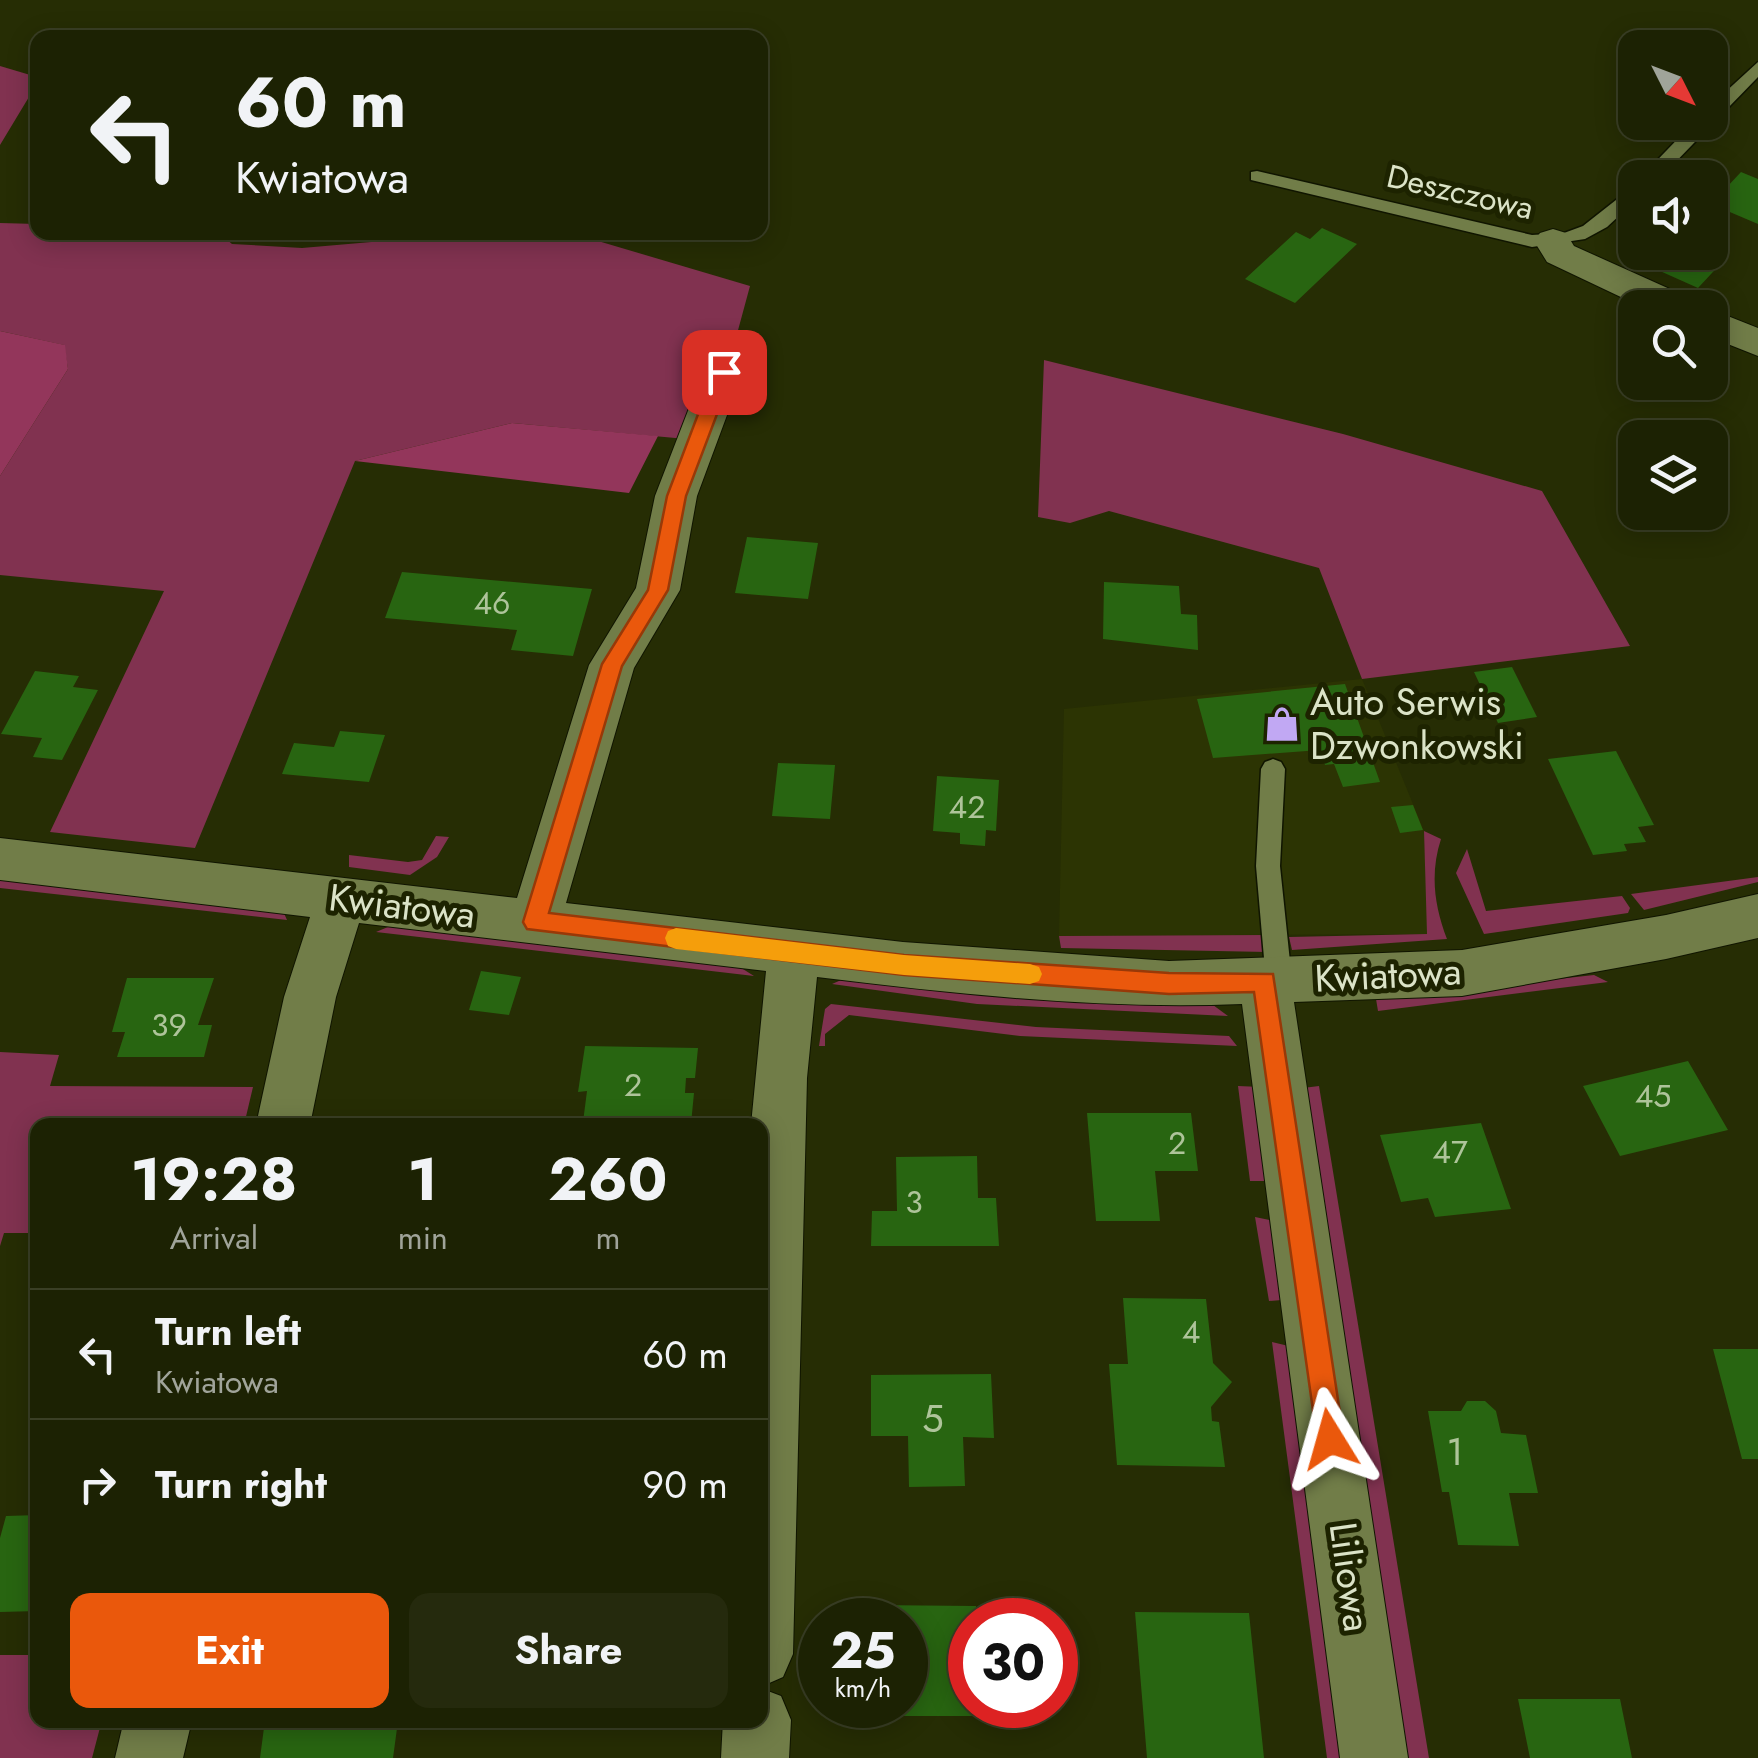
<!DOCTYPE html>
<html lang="en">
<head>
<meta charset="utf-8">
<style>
  :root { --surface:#1c2203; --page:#252a0d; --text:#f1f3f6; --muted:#a0a49a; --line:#3a3f25; --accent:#ea580c }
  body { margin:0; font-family:Jost,sans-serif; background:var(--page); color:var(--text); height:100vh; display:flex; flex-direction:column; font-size:38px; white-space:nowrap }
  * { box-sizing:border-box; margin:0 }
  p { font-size:32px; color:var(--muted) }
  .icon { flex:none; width:55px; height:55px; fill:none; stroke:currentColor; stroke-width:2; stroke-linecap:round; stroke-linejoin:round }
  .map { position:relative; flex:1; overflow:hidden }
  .sheet { position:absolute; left:30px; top:1118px; width:738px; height:610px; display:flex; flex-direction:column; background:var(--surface); border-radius:20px; box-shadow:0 5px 25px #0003,0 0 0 2px var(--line) }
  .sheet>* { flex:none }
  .hud { position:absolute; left:30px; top:30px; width:738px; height:210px; border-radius:20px; box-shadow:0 5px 25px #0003,0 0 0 2px var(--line); background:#1c2203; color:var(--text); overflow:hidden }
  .needle { width:65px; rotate:132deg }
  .fabs { position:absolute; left:1618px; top:30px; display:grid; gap:20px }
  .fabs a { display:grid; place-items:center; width:110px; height:110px; border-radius:20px; background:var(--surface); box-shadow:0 5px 25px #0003,0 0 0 2px var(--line); font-size:50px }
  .speed { position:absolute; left:798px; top:1598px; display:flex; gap:20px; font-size:50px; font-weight:700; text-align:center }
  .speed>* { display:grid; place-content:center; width:130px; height:130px; border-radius:50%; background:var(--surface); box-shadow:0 5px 25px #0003,0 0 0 2px var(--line); line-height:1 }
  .speed small { font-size:25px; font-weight:400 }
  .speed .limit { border:15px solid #d22; background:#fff; color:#111 }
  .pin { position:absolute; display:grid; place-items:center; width:85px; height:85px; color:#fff; margin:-42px; border-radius:20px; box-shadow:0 5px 15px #0006 }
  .me { position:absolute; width:110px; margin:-55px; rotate:352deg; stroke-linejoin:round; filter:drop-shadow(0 0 8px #0008) }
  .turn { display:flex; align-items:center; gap:35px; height:210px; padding:0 40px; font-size:45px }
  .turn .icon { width:130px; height:130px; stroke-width:2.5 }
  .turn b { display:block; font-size:70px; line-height:85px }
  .eta { display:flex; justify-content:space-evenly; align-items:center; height:170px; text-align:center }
  .eta b { font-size:60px; font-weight:700; line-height:70px }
  .primary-button { display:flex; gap:20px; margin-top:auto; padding:20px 40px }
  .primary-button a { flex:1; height:115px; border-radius:20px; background:var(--accent); color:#fff; font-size:40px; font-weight:700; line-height:115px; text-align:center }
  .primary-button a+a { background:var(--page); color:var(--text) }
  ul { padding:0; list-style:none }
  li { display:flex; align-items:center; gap:30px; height:130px; padding:0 40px; border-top:2px solid var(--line) }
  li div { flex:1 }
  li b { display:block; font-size:38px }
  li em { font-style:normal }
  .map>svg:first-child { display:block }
</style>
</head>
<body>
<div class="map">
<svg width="1758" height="1758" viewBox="0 0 1758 1758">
  <rect width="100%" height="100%" fill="#262d04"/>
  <!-- built -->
  <path fill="#2c3403" d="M1362,679L1424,831L1428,934L1059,936L1064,709Z"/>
  <!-- green -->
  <path fill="#813250" d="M0,66L37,77L38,82L0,145Z
    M0,223L37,224L38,232L219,233L232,244L302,248L406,239L598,241L750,286L708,441L512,423L355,461L195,848L50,832L164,591L0,575V476L68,369L64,345L0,331Z
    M1044,360L1343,434L1542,491L1630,646L1362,679L1319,568L1109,511L1070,523L1038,517Z
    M1424,831L1441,839C1430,873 1434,905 1447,939L1292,950L1289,937L1427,934Z
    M436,836L449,837L437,857L410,875L349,867V855L408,862L422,860Z
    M1467,849L1486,911L1622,896L1630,908L1628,913L1484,934L1456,873Z
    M1758,877V882L1644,910L1631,894Z
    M0,878L283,911L287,920L0,888Z
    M395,924L735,964L754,976L376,932Z
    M1265,935L1268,952L1061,948L1059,936Z
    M1594,975L1608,982L1378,1011L1376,999Z
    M848,977L1127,1003L1213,1005L1228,1016L977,1004L832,984Z
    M831,1004L1036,1027L1229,1036L1237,1046L1020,1036L849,1015L825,1034V1046H819L825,1009Z
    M0,1052L59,1055L50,1086L253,1087L244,1125H38L37,1233H4L0,1246Z
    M1238,1086L1261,1087L1266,1181H1250Z
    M1319,1086L1429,1758H1399L1303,1088Z
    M1255,1217L1280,1222L1282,1300L1269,1301Z
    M1272,1342L1301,1349L1357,1758H1327Z
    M0,1655H37L38,1720H102L92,1758H0Z"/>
  <!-- forest -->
  <path fill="#93365b" d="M0,331L65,345L68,369L0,476Z
    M512,423L658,436L629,493L355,461Z"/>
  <!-- building -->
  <path fill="#286511" d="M1741,172L1758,179V224L1711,204Z
    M1322,228L1357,244L1295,303L1245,279L1296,232L1310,239Z
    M1665,252H1709L1725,259L1698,288L1651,267Z
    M747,537L818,543L808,599L735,593Z
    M402,572L592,589L573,656L511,650L517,630L385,618Z
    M1104,582L1179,586L1181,614L1197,615L1198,650L1103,639Z
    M1512,667L1537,717L1498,723L1474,672Z
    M35,671L79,676L73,687L98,690L62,760L33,757L42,738L1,734Z
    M1345,684L1380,782L1343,787L1334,764L1325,765L1320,750L1213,758L1197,699Z
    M340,731L385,735L369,782L282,774L294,743L334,747Z
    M1616,751L1654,825L1638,827L1646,842L1624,844L1627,851L1593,855L1548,759Z
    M778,763L835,765L830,819L772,816Z
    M937,776L999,780L996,831L986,830L985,846L960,844V833L933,831Z
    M1413,805L1423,830L1400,833L1391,807Z
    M481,971L521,977L509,1015L469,1010Z
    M127,978H214L198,1025H212L204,1057H117L125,1032H112Z
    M585,1046L698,1048L695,1078H686L685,1093H694L691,1124L583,1122L587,1091L578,1092Z
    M1688,1061L1728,1130L1620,1156L1583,1086Z
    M1087,1113H1191L1198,1171H1155L1160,1221H1096Z
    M1481,1123L1511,1209L1435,1217L1428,1198L1401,1202L1380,1135Z
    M977,1156L978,1198H996L999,1246H871L872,1211H897L896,1157Z
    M1123,1298L1206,1299L1213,1363L1232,1382L1211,1407L1212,1421L1219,1422L1225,1467L1117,1465L1109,1364H1128Z
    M1713,1349H1758V1459H1742Z
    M991,1374L994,1438L963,1437L965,1486L909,1487L908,1436H871V1375Z
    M1467,1401H1485L1496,1411L1501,1433L1526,1435L1538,1493H1509L1519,1546L1458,1545L1449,1492H1442L1428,1411H1461Z
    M38,1515V1611L0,1612V1538L6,1516Z
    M871,1605L976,1606V1620H970V1705H978V1716H870V1705H905V1620H871Z
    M1135,1612L1249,1613L1264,1758H1147Z
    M1518,1699H1620L1632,1758H1530Z
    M265,1720L398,1721L393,1758H260Z"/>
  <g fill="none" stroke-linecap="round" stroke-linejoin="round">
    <defs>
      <path id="service" d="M1758,62V77L1660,178H1640L1694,122H1710V106Z
        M1257,171L1532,235L1564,233L1583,226L1635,185V201L1607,227L1585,239L1532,247L1251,180V172Z
        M1273,759L1281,762L1285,769L1280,866L1292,981L1288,989L1279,992L1270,989L1266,981L1256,866L1261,769L1265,762Z"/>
      <path id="minor" d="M1553,229L1566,233L1574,246L1692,299L1697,308H1644L1547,262L1534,241L1540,233Z
        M1710,309L1758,328V356L1710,337Z
        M723,359L737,363L743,372L697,496L680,590L634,668L566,903L903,942L1169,961L1462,950L1666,915L1758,894V938L1666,959L1462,996L1294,1002L1408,1758H1340L1242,1004C1101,1010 957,994 817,977L807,1078L793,1654L783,1677L760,1687V1125H751L766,971L359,923L336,997L310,1125H256L284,997L310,917L0,880V838L517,898L589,665L636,588L655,496L703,372L709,363Z
        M760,1688L781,1696L791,1720L789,1758H721L723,1720H760Z
        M124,1720H192L183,1758H115Z"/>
    </defs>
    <!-- service casing -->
    <use href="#service" stroke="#101500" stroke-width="3"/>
    <!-- minor casing -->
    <use href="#minor" stroke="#101500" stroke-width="2"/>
    <!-- service -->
    <use href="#service" fill="#717d48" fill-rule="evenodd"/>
    <!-- minor -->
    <use href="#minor" fill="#717d48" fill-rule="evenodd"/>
  </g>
  <!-- route -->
  <path fill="#ea580c" stroke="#983908" stroke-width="2.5" d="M724,366L733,372L686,496L668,590L622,666L549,913L904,955L1169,973L1273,974L1344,1439L1340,1449L1330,1453L1321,1449L1317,1439L1254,992L1169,994L904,975L527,929L523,922L602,664L648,590L667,496L714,372Z"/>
  <!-- slow -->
  <path fill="#f59e0b" d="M676,928L904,955L1030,964L1039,967L1042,974L1039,981L1030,984L904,975L676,949L668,946L665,938L668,931Z"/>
  <!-- icons -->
  <defs>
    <symbol id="shop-bare" viewBox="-9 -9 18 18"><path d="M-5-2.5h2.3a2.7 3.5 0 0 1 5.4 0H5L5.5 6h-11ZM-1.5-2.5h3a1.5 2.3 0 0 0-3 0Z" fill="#c1a8f3" stroke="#1d2300" stroke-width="2.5" paint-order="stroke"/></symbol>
  </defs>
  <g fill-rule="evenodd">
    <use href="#shop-bare" x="1257" y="699" width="50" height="50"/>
  </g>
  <g text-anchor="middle" stroke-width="10" stroke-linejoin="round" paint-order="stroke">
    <!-- far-street labels -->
    <g font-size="32" fill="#dbe3c7" stroke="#1d2300">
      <text transform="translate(1460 192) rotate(13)" y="11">Deszczowa</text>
    </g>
    <!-- number labels -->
    <g font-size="32" fill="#aec49a">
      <text x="492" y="614">46</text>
      <text x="967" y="818">42</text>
      <text x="169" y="1036">39</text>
      <text x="633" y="1096">2</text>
      <text x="1653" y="1107">45</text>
      <text x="1177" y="1154">2</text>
      <text x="1450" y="1163">47</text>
      <text x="914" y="1213">3</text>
      <text x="1191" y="1343">4</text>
    </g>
    <!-- poi labels -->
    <g font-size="38" fill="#dbe3c7" stroke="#1d2300" text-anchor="start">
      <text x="1310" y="715">Auto Serwis<tspan x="1310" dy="44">Dzwonkowski</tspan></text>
    </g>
    <!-- street labels -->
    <g font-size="38" fill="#dbe3c7" stroke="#1d2300">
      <text transform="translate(402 906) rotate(7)" y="13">Kwiatowa</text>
      <text transform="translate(1388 975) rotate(-3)" y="13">Kwiatowa</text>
      <text transform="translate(1350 1577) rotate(82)" y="13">Liliowa</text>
    </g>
    <!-- near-number labels -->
    <g font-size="38" fill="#aec49a">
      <text x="933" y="1432">5</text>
      <text x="1455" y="1465">1</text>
    </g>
  </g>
</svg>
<div class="fabs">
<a><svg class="needle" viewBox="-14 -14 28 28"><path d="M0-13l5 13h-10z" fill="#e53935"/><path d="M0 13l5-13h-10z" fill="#a0a49a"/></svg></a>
<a><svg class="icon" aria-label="sound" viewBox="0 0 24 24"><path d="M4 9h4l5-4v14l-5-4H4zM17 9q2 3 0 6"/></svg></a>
<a><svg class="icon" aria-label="search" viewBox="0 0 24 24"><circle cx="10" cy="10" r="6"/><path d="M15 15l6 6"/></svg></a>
<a><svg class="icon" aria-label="layers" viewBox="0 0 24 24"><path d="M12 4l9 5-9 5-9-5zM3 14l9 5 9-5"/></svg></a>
</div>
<div class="speed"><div>25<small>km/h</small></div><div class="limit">30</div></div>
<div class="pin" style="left:724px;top:372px;background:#d93025"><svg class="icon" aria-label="arrive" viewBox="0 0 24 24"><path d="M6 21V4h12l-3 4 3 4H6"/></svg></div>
<svg class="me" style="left:1330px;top:1439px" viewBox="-20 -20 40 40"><path d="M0-17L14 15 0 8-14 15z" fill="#ea580c" stroke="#fff" stroke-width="4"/></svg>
<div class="hud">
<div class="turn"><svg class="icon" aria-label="left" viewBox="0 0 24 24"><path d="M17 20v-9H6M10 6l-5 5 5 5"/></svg><div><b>60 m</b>Kwiatowa</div></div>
</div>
<section class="sheet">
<div class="eta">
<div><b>19:28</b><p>Arrival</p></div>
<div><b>1</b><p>min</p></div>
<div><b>260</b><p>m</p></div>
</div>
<ul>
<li><svg class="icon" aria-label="left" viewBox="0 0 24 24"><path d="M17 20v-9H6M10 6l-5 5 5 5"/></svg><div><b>Turn left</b><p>Kwiatowa</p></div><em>60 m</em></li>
<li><svg class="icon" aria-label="right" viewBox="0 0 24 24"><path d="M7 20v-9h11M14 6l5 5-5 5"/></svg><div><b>Turn right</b></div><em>90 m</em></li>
</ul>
<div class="primary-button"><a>Exit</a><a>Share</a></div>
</section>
</div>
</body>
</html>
